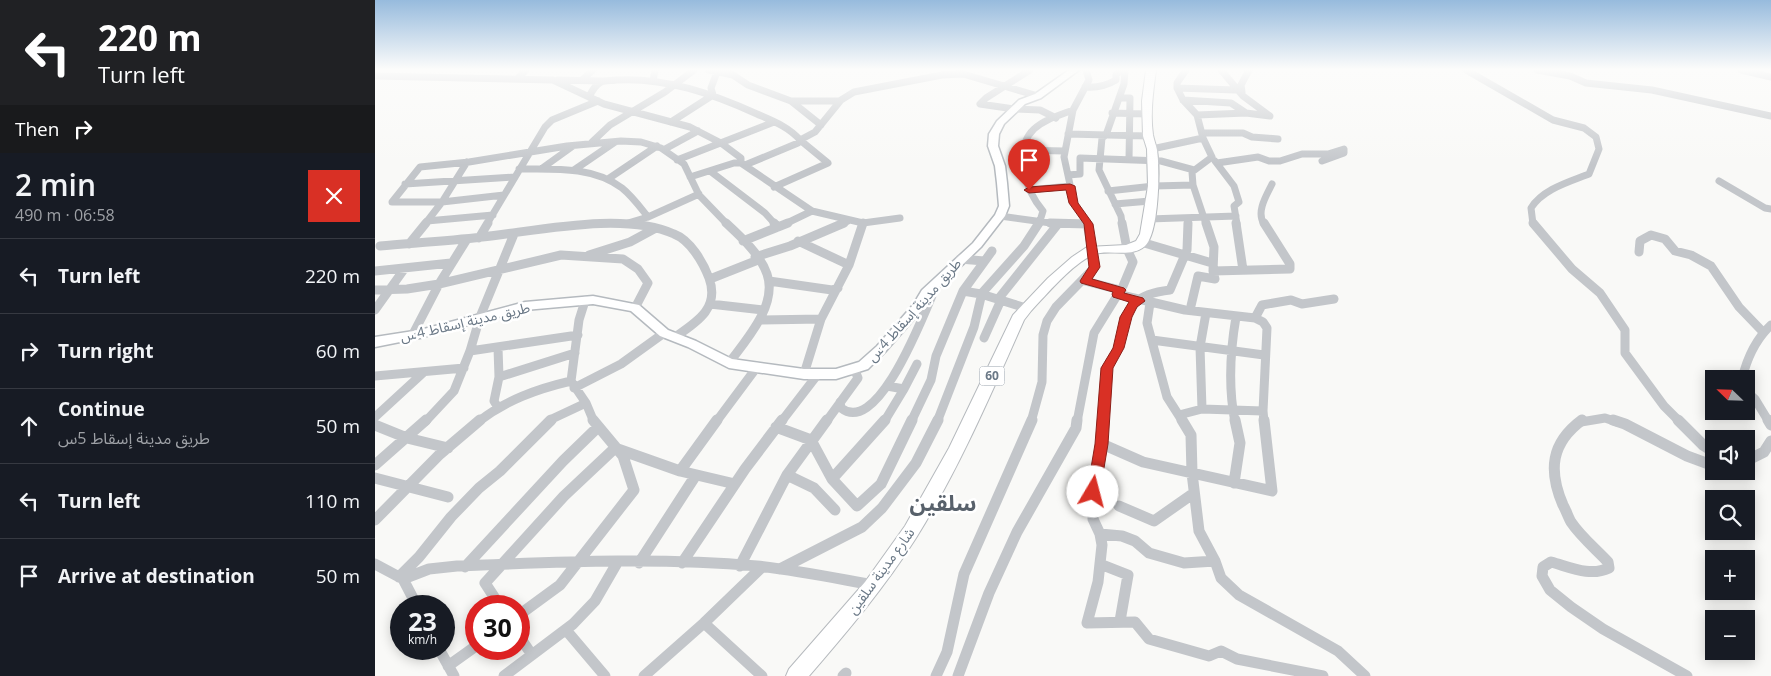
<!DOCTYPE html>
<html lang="en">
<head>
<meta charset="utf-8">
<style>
  :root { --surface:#171b24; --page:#242831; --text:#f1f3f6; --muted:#9ea1a6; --line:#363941 }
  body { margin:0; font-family:"Open Sans","Noto Sans Arabic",sans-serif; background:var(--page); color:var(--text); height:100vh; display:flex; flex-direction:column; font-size:19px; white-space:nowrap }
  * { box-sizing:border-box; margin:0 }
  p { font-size:16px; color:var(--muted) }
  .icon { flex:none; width:28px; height:28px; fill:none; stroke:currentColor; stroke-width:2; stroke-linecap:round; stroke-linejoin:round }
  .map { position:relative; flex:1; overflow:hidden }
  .side { display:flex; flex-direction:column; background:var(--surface); width:375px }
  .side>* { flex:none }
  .guide { background:#202124; color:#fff; overflow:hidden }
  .needle { width:32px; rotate:293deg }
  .tools { position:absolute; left:1330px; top:370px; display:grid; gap:10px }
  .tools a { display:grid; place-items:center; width:50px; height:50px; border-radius:0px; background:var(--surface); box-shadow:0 2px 12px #0003; font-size:25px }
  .speed { position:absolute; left:15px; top:595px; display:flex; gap:10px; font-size:25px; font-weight:700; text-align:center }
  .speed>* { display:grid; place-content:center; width:65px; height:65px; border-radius:50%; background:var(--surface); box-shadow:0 2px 12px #0003; line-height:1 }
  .speed small { font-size:12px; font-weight:400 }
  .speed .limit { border:8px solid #d22; background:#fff; color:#111 }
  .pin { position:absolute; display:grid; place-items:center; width:42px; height:42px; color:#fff; margin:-51px -21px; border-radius:50% 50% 50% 0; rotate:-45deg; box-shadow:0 0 5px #0007 }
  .pin .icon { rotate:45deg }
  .me { position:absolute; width:55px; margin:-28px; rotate:8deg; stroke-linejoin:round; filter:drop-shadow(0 0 4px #0008) }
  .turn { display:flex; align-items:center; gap:18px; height:105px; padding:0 15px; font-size:22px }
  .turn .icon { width:65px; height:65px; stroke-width:2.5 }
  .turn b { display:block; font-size:35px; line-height:42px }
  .then { display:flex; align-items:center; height:48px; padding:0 15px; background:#0003; gap:10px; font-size:19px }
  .round { display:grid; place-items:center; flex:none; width:52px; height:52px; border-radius:0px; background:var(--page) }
  .headline { display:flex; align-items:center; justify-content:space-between; height:85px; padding:0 15px }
  h1 { font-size:30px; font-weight:600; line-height:38px }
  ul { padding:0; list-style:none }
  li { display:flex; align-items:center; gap:15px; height:75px; padding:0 15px; border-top:1px solid var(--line) }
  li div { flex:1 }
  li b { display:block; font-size:19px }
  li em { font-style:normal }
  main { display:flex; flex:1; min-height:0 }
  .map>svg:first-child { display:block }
</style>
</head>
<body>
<main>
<section class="side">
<div class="guide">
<div class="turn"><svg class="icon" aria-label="left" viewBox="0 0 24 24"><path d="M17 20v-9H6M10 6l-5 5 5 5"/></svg><div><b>220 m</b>Turn left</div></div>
<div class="then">Then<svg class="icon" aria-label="right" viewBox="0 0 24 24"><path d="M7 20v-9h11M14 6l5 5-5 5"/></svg></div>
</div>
<div class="headline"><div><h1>2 min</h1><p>490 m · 06:58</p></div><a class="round" style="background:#d93025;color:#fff"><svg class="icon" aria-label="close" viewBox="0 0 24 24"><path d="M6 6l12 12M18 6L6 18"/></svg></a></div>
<ul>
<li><svg class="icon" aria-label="left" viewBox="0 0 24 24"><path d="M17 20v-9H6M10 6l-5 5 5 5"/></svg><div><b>Turn left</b></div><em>220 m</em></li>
<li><svg class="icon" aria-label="right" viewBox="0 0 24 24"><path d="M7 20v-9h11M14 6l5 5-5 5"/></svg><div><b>Turn right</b></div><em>60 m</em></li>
<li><svg class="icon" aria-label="ahead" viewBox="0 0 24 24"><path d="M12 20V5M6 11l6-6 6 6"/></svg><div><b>Continue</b><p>طريق مدينة إسقاط 5س</p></div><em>50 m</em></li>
<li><svg class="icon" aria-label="left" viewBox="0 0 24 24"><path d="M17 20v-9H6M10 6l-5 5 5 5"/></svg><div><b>Turn left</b></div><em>110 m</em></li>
<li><svg class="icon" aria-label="arrive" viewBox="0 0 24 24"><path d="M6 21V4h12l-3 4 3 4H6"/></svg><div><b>Arrive at destination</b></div><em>50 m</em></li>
</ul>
</section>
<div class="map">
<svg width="1396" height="676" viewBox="0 0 1396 676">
  <rect width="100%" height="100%" fill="#f9f9f7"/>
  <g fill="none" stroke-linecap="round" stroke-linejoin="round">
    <defs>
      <path id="secondary" d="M694,70H704L666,98L650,104L629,124L624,134L623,146L630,166L632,183L634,206L630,216L606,247L555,296L546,311L510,352L493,369L461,379H429L354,368L313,347L285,336L256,311L218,304L150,310L45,338L0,347V337L45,330L150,302L218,296L264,305L293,330L321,341L357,359L429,369H461L484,362L502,346L538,305L547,290L598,243L620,215L624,206L622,183L620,166L613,146L614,134L622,121L644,100L660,94Z"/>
      <path id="primary" d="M771,70H781C778,92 775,114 778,135C779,140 781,145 782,150C785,169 784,233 770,246C755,259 733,248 718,255C698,263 671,295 656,311L649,320C616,394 584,469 541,538C510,587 472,632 434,676H411L414,669L490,582L530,526L574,448L638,315L673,278L697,257L712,247L751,245L761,241L765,234L773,186L772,149L768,136L767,101Z"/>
    </defs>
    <!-- secondary casing -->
    <use href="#secondary" stroke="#b5babf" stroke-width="3"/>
    <!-- primary casing -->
    <use href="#primary" stroke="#b6babe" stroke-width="2"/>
    <!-- street-far2 -->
    <path stroke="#c3c6ca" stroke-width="7" d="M334,70L358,75L373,85L416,101L446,125
      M655,70L611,98L605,104L639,109L665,110L681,118
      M711,70L714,80L698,110L689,157L699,203L713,224
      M811,70L802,83V88L808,100L822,115L828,138L837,157L817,172L818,185L831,224
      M1091,70L1178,120L1209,128L1221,137L1224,149L1214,174C1194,182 1168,189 1156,208L1158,224
      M1162,70L1195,76L1211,83L1277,90L1396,116
      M1366,70L1396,77
      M0,76L178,80L229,104L315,127L346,143L366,158V163
      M142,79L151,70
      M183,80L227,81
      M207,80L218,70
      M278,81L280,70
      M710,87C722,88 731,86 741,80V75L746,70
      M802,88L861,90
      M867,92L866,85L874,70
      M214,97C217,91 220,85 226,82C230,80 236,81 241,80C291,77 338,94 382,114C398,121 414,127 425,140L423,143L370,165
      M744,98H755L754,160
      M808,100L856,103L871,113L895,116L868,96L846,70
      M416,101H465
      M737,113L773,114
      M822,115L871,113
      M296,122L338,95L336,88L342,72
      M828,133H868L877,137L903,139
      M693,134L773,136
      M217,142L235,125L290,92L319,70
      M290,149L323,131
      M777,149L828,138
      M641,150L690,151
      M302,160L399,122
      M840,161L859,186L864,202L859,206L862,224
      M842,163L883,157L894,161H905L927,154H953L969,149V153L947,161
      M144,169C178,169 218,166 247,188C257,196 265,207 273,217
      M166,169L198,146
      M199,170L240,142
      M335,171L390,213L400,224
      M693,175L705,174V158L786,161L819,170
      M315,177L359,163H366L437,211L488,223L525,218
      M233,179L282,146
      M1344,181L1390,208L1396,209
      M30,184L140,177
      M399,187L453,163L425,140L440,132L466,100L479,92L567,75L588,74L663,96
      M654,190L695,186
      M733,191L779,186L818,185
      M129,195L67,202H17L45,167L94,162L192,146L246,141L266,142L286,148L309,164L324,195L352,224
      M740,204L775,201
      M625,216L683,224H713
      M774,219L861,216
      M52,221L118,215
      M253,223L273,217L324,194
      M50,224L67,202L92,162
      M112,224L170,127L177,120L223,101
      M410,224L437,211
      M466,224L473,221
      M664,224L668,211C651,191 637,150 659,129C670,119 685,115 698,110
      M747,224L746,216L724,170L727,138L731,135L749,84L750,70
      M813,224V218
      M889,224C881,212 891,196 897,184"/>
    <!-- street-far1 -->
    <path stroke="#c3c6ca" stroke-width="9" d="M351,223C366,237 385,254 392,274C403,305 371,340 354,363
      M399,223L403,227
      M675,223L713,224
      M831,223L839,247L838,271L915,269V264L889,223
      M861,223L868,270
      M1158,223L1197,269L1225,293L1250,330V353L1289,406L1305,422
      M104,238L113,223
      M368,241L413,223
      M423,241L474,265
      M766,242L837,263
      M34,244L51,223
      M5,246C39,243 73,241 107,237C162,231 248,211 299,234C315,240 328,262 334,278C345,308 322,322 300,337
      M1264,252L1265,241L1276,235L1290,239L1300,251L1316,255L1336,266L1364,307L1388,332
      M214,255L255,242L279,229
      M380,257L415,246L469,223
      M585,259L609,261
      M0,271L76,263
      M335,279L383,260
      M394,281L457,290L463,288
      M710,281L745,290
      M0,290L32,289L64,284L186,255L248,259L263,269L273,283L260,308
      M588,291L606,294L651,308
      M742,294L810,310L880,318L887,305L916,300L927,304L959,299
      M210,301L204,320L196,381L211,403L219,422
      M775,303L772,323L792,397L808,422
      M335,304L388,310
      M0,310L30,268
      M815,310L823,276L840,279L838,271
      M880,318L888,322L892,328L888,411L889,422
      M385,320L446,319
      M37,336L64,284L92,239
      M609,338L626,300L624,298L683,224
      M777,340L889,355
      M95,351L203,335
      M429,374L446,319L474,265L488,223
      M0,376L89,368
      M124,377L200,353
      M1367,379C1372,358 1380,340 1396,325
      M199,388L246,364L289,333
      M529,389L542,364
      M1371,391L1380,399L1394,422
      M465,402L466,408C504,438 551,308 562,284
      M122,406L119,401L124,377L123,348
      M827,409L825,347L831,313
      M804,415L827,409L888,411
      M0,417L49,372
      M50,422L79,391L95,351L105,317L139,234
      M103,422C131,400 162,389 196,381
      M175,422L179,418L211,403
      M341,422L382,367
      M406,422L443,374
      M451,422L483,378L481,373L476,370
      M509,422L529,389L512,386
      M536,422L556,380L561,356L588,291L617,251
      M562,422L599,327L607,293L649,246L664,223
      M656,422L667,382L668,335L672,321L681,307L720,267L712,223
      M702,422L719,333L748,286L758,262L752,249L747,223
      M728,422C729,408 728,379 732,367C735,360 741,354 743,347C755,311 751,295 795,290L812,250L813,223
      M860,422C853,387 855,352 861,317
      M1206,422L1230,418L1242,422"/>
    <!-- street -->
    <path stroke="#c3c6ca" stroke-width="11" d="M729,420L727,444L718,492V519L725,534L727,545L723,582L712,623L760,622L774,639L834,656L846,651L862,659L948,676
      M807,420L816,435L817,473L824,531L840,561L846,578L864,595L963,651L990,676
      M1207,420C1176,443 1173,470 1188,505C1191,510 1193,517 1196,522C1206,537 1221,549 1233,562L1234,568C1215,577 1195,567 1176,562L1168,567L1167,576L1175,590L1196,607L1228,629L1312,676
      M1238,420L1250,424L1312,456L1339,466
      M1303,420L1328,445L1339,452
      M1393,420L1396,425
      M0,425L32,438L73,448
      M401,427L436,440L457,479L482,506L506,484L537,420
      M727,444L768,462L897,491L889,420
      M1371,461L1389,452L1396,441
      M0,465L51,420
      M305,471L360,484
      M412,475L439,488L460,510
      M0,478L73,497
      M457,479L510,420
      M859,483L865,443L860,420
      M744,506L779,521L819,493
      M0,520L65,454L105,420
      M725,534L747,536L760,541L774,553L809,563L840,561
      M264,563L321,475
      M307,563L370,469L407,420
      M0,564L28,579L42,606
      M725,564L753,575L745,621
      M365,566L412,475L452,420
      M90,567L188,461L223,427
      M405,569L487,527L507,508L541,463L563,420
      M24,577L44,557L76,517L104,488L125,471L176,420
      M28,579L54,569L82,566C182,562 283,557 382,566C421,570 459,578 498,585
      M125,606L110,583L189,496L240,448L305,471L342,420
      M144,615L185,585L259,490L248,456L218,420
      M329,623L387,676
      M191,630L230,676
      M144,636L157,655
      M64,649L79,676
      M73,666L101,646
      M129,676L198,624L220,601L242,563
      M269,676L329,623L387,567
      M468,676L471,673
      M561,676L572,652L589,574L657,420
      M583,676L614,593L642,532L701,428L702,420"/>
    <!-- secondary -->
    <use href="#secondary" fill="#fff" fill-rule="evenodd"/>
    <!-- primary -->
    <use href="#primary" fill="#fff" fill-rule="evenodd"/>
  </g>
  <!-- sky -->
  <linearGradient id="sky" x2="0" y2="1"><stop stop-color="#97bbdd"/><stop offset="0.42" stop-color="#fcfcfb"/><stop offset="1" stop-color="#fcfcfb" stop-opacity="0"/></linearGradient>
  <rect width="1396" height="165" fill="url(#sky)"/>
  <!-- route -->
  <path fill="#d93025" stroke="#8d1f18" d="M695,184L700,186L703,203L718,224L725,267L717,279L749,288L751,290L749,293L768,298L770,301L762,307L757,317L749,348L738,368L733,444L725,492L723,496L718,497L714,496L712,492L720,444L726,368L738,348L745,317L754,302L738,297L737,294L738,292L706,283L705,281L714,267L709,224L694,203L691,190L654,193L649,190L654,187Z"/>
  <g text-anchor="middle" stroke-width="5" stroke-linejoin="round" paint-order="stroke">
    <!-- shield labels -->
    <rect fill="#fff" stroke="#97a0aa" stroke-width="1" x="604.5" y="366.5" width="25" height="19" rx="4"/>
    <g font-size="12" font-weight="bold" fill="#6a7886">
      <text x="617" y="380">60</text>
    </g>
    <!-- street labels -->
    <g font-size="14" fill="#6a7886" stroke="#fff">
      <text transform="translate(539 310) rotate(-48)" y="5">طريق مدينة إسقاط 4س</text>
      <text transform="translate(90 322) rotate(-13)" y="5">طريق مدينة إسقاط 4س</text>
      <text transform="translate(506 571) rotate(-54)" y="5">شارع مدينة سلقين</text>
    </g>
    <!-- near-district labels -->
    <g font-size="22" font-weight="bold" fill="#58616b" stroke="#fff">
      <text x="568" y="511">سلقين</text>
    </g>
  </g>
</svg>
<div class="tools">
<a><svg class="needle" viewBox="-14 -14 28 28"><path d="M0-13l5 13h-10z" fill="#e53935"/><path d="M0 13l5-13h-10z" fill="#9ea1a6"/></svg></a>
<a><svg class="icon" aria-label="sound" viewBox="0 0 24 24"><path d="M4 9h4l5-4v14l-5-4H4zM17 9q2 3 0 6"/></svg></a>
<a><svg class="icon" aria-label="search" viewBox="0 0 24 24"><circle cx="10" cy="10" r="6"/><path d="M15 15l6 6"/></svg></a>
<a>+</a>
<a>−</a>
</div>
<div class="speed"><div>23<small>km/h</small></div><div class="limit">30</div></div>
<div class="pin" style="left:654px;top:190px;background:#d93025"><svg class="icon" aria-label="arrive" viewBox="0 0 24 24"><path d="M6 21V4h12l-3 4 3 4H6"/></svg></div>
<svg class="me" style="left:718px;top:492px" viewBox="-20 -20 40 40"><circle r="19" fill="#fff"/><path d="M0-13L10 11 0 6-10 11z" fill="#d93025"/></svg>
</div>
</main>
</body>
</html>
